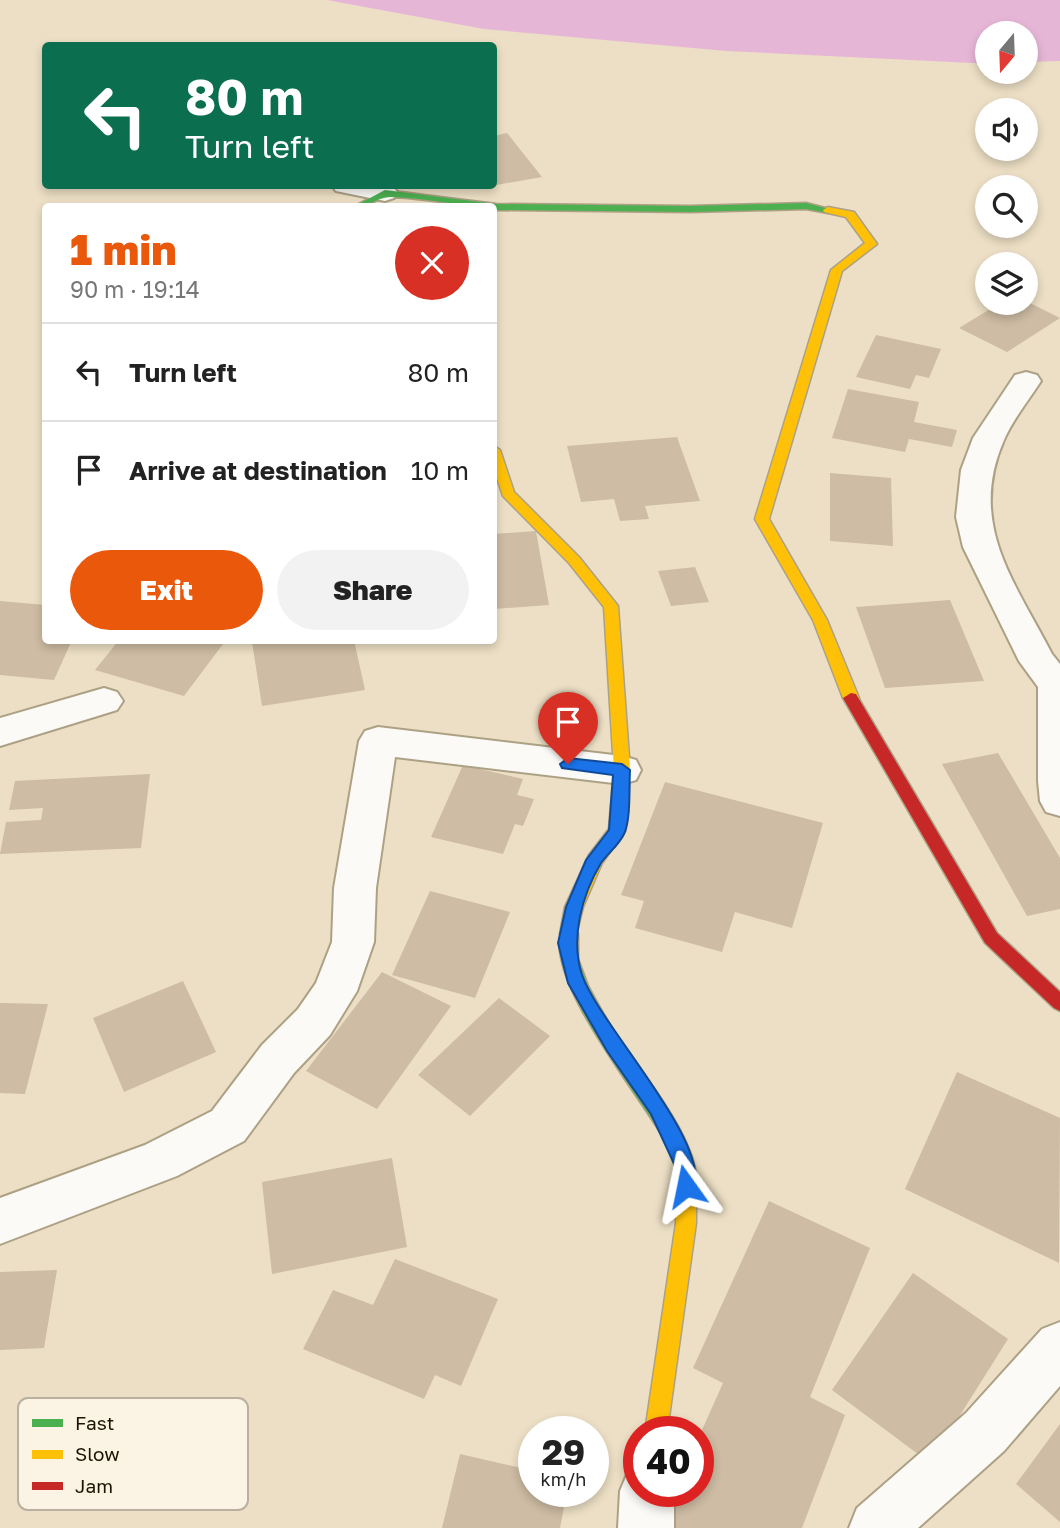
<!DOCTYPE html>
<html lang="en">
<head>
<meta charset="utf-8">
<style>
  :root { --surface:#fff; --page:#f2f2f2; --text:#222; --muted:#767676; --line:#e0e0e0; --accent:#ea580c }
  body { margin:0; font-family:"Golos Text",sans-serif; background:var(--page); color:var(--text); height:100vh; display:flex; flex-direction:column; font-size:26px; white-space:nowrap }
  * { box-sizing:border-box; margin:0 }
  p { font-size:23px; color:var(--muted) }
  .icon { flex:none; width:38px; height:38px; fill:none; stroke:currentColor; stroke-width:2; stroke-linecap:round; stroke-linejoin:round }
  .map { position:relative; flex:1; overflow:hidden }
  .drawer { position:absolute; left:42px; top:203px; width:455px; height:441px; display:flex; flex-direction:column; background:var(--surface); border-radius:7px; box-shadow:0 4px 10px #0003 }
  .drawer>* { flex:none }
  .hud { position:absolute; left:42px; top:42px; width:455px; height:147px; border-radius:7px; box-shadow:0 4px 10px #0003; background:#0b6e4f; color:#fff; overflow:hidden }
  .needle { width:46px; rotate:199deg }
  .buttons { position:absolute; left:975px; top:21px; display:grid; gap:14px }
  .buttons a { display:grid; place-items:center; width:63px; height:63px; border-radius:50%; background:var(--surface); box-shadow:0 4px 10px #0003; font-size:35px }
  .speed { position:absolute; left:518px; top:1416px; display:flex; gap:14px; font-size:35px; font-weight:700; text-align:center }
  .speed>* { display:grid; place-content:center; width:91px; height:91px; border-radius:50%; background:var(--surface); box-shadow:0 4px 10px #0003; line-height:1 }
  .speed small { font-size:18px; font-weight:400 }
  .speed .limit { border:10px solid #d22; background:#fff; color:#111 }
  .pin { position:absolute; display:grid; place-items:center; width:60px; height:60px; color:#fff; margin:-72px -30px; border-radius:50% 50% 50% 0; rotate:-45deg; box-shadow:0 0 7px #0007 }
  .pin .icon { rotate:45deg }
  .me { position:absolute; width:77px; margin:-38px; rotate:348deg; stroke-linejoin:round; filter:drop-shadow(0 0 5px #0008) }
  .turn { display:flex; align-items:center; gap:24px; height:147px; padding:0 28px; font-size:32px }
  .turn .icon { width:91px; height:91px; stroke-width:2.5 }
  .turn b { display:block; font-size:49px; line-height:60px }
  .round { display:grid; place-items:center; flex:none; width:74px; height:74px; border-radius:37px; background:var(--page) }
  .head { display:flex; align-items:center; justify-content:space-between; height:119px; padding:0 28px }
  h1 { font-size:42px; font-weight:800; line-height:52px; color:var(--accent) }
  .primary-button { display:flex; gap:14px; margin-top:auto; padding:14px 28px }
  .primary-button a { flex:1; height:80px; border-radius:42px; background:var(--accent); color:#fff; font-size:28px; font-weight:800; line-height:80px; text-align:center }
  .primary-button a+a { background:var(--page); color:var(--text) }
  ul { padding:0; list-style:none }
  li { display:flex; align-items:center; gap:21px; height:98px; padding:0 28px; border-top:2px solid var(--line) }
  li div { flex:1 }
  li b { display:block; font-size:26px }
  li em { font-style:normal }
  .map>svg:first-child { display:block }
</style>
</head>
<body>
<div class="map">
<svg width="1060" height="1528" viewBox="0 0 1060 1528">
  <rect width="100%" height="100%" fill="#ecdfc5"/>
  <!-- green -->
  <path fill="#e6b6d7" d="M327,0H1060V61L1026,62V33H987V63H972L726,51L484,29Z"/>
  <!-- building -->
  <path fill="#cebca4" d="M507,133L542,177L496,185L494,182V136Z
    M1026,301L1060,318L1007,352L959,328L1000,303Z
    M876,335L941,349L929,378L916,375L910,389L856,377Z
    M848,389L919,402L914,422L957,430L952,447L909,439L905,452L832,438Z
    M677,437L700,501L645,506L649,519L620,521L614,499L581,502L567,446Z
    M830,473L891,478L893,546L830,541Z
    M536,531L549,605L494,609V534Z
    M695,567L709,602L671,606L658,571Z
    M950,600L984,681L885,688L856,607Z
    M0,601L46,605V640H72L54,680L0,675Z
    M119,640H226L184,696L95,670Z
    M264,640H354L365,690L262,706L252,642Z
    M998,753L1060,858V909L1027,916L942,764Z
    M463,765L523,779L517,795L534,799L523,826L515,824L503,854L431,837Z
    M150,774L141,848L0,854L6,822L41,820L43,808L9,810L15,781Z
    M665,782L823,823L792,928L735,912L722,952L635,928L644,901L621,895Z
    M430,891L510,912L475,998L392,975Z
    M382,972L451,1006L377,1109L306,1071Z
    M183,981L216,1052L124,1092L93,1018Z
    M499,998L550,1036L470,1116L418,1075Z
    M0,1003L48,1004L25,1094L0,1093Z
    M957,1072L1060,1118L1059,1263L905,1189Z
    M392,1158L407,1247L272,1274L262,1182Z
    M769,1201L870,1248L810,1397L845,1415L802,1528H663L660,1526L675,1491H698V1439L723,1383L693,1368Z
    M395,1259L498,1299L461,1386L435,1375L424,1399L303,1349L333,1290L373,1305Z
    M57,1270L44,1348L0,1350V1272Z
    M913,1273L1008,1339L930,1463L832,1390Z
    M1060,1424V1522L1016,1484Z
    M460,1454L534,1471V1491H567L560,1528H442Z"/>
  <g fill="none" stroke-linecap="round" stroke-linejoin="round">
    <defs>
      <path id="street" d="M332,186H386L394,188L398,193L394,198L385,201L336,191Z
        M1026,372L1037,375L1041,381C1029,400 1013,419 1004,440C967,524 1015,582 1052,654L1060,664V816L1046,812L1040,801L1038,781V687L1019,661L963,547L956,517L961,470L973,438L1015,375Z
        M104,688L117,692L123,701L117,710L0,746V718Z
        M378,727L622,756L636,760L641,770L636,780L622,784L395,757L376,888L374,942L357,991L330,1035L294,1073L244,1141L177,1176L0,1244V1198L145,1145L212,1111L262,1045L298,1009L316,983L332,942L334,888L359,741L365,731Z
        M1060,1322V1386L1004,1451L918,1528H849L857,1508L966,1413L1042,1329Z
        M639,1467V1491H674V1528H618L620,1491L628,1472Z"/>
      <path id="fast" d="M385,190L496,204L690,206L806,203L833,210L828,213L806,209L690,212L496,210L494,206C459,206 425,198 390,197C378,197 370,207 355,206Z
        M569,927L575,929L578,934V959L588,986C598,1005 609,1024 621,1042C646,1079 714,1158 693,1204L686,1207L679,1204C674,1194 678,1184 677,1173C675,1163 670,1151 666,1142C643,1099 540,975 563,929Z"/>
      <path id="slow" d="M828,207L854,212L877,244L842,271L769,519L827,620L859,698L851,703L843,698L813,620L755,519L831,270L865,243L846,217L824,212L823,210Z
        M494,446L500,450L514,492L579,557L618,606L630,770L625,831L602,863L583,907L575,939L569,941L563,939L560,934L565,907L589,855L609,829L614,770L604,607L569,563L503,496L494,469Z
        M686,1189L693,1192L696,1198V1223L667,1432H645L676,1223V1198L679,1192Z"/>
      <path id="jam" d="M851,693L856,694L997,933L1060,992V1011L1054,1008L985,943L843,698Z"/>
    </defs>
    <!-- street casing -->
    <use href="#street" stroke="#ada185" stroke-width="4"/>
    <!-- fast casing -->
    <use href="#fast" stroke="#ada185" stroke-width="3"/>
    <!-- slow casing -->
    <use href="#slow" stroke="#ada185" stroke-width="3"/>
    <!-- jam casing -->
    <use href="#jam" stroke="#ada185" stroke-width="3"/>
    <!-- street -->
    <use href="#street" fill="#fcfaf6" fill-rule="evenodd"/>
    <!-- fast -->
    <use href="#fast" fill="#4caf50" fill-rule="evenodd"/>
    <!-- slow -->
    <use href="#slow" fill="#ffc107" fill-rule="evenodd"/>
    <!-- jam -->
    <use href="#jam" fill="#c62828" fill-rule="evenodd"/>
  </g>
  <!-- route -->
  <path fill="#1a73e8" stroke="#114b97" stroke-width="2" d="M568,758L622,764L630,770C629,786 631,820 624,834C619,845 608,853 601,863C582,895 570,938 582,975C599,1025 715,1145 693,1193L686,1195L679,1193L676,1186V1168L651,1114L607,1051L568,983L558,943L566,907L586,860L609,830L613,775L562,768L560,764Z"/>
  <!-- legend -->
  <rect x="18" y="1398" width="230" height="112" rx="10" fill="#fbf3e4" stroke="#b9b0a0" stroke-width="2"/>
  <rect x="32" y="1419" width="31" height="8" fill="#4caf50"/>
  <rect x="32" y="1450" width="31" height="9" fill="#ffc107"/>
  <rect x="32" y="1482" width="31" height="8" fill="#c62828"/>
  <g font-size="19" fill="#1e1300">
    <text x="75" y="1430">Fast</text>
    <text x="75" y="1461">Slow</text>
    <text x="75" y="1493">Jam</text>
  </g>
</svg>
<div class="buttons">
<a><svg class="needle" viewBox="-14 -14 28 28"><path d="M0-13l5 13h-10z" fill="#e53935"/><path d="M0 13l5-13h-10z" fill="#767676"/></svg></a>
<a><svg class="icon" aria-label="sound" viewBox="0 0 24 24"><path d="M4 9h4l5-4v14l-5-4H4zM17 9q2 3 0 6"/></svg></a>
<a><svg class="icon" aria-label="search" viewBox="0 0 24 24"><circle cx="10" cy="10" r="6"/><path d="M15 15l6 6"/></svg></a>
<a><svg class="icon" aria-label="layers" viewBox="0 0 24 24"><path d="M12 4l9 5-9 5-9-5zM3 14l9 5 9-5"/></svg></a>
</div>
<div class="speed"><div>29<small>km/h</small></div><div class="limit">40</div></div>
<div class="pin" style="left:568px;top:764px;background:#d93025"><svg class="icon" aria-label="arrive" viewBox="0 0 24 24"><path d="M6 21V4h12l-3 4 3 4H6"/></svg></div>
<svg class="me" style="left:686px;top:1186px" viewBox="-20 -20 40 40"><path d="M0-17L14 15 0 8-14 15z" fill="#1a73e8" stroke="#fff" stroke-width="4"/></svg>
<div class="hud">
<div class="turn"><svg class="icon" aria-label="left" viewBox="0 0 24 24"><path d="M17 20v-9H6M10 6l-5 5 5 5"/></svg><div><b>80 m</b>Turn left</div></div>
</div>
<section class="drawer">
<div class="head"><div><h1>1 min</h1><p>90 m · 19:14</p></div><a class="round" style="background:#d93025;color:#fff"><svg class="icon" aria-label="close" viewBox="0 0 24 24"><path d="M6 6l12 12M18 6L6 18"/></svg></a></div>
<ul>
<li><svg class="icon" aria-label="left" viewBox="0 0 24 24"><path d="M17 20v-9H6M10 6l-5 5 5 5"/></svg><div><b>Turn left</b></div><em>80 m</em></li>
<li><svg class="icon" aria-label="arrive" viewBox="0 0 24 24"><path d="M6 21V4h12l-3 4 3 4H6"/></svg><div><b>Arrive at destination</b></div><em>10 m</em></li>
</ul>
<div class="primary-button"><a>Exit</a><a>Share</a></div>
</section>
</div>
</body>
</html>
